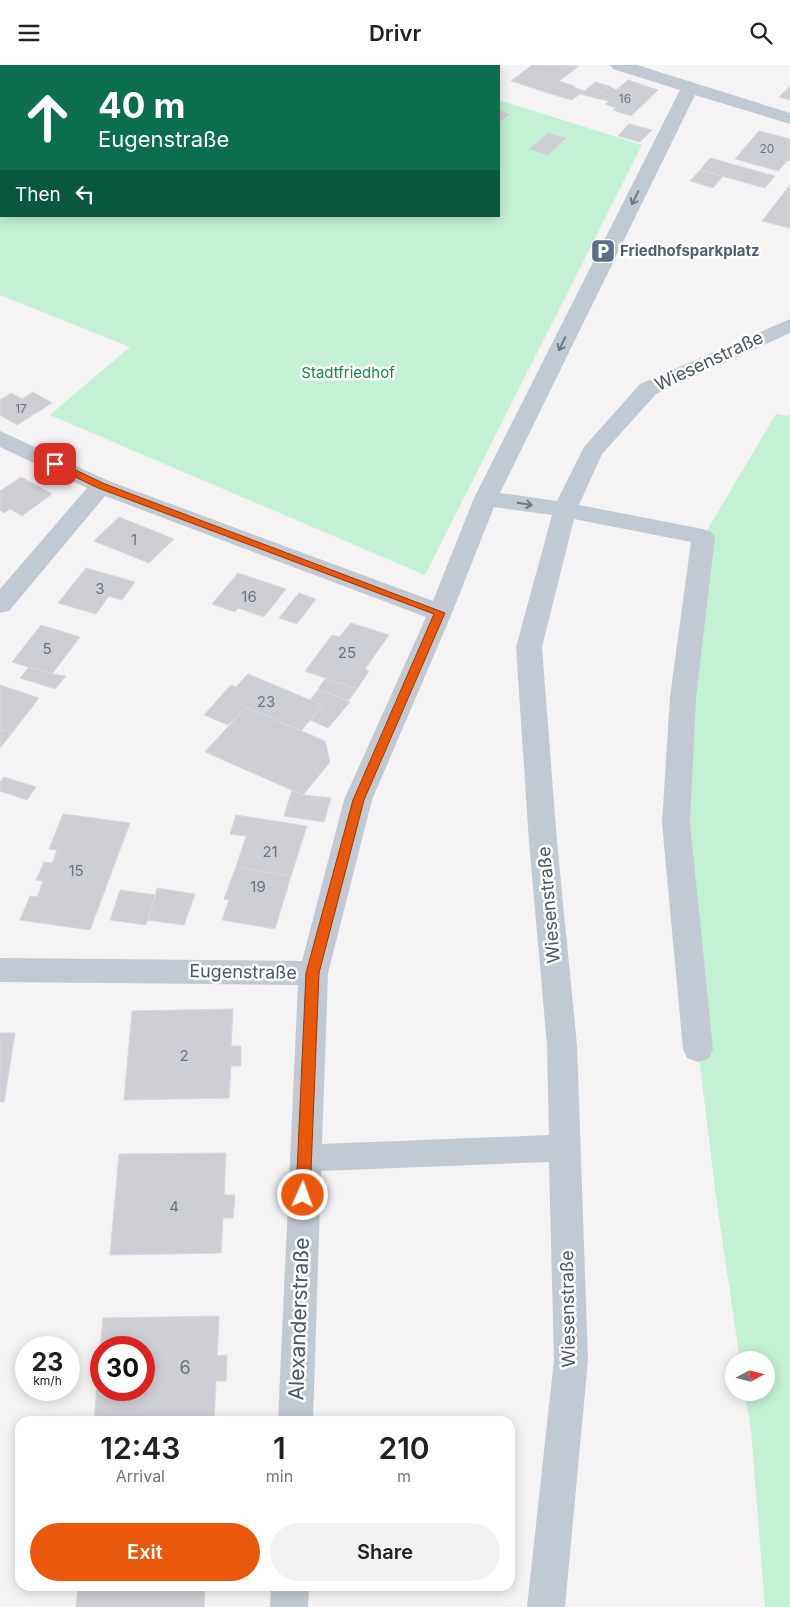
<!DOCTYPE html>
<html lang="en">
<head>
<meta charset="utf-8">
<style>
  :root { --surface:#fff; --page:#f2f2f2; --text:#222; --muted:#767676; --accent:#ea580c }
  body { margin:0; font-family:Inter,sans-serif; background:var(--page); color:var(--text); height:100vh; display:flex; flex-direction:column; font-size:19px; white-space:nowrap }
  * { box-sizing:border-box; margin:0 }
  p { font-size:16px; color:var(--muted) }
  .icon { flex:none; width:28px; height:28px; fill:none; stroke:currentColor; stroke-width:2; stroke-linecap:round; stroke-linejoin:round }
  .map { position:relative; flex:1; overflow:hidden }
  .details { position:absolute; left:15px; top:1351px; width:500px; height:175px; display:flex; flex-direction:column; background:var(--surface); border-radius:15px; box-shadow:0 2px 12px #0003 }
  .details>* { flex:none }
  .banner { position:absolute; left:0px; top:0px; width:500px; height:152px; box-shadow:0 2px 12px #0003; background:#0b6e4f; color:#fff; overflow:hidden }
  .needle { width:32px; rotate:83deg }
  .controls { position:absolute; left:725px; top:1286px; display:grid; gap:10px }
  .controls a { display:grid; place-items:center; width:50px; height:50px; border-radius:50%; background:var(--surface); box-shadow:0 2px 12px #0003; font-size:25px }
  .speed { position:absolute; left:15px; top:1271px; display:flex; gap:10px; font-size:25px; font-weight:700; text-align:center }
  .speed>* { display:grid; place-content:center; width:65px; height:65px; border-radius:50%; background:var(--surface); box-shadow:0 2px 12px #0003; line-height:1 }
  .speed small { font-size:12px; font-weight:400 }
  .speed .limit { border:8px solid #d22; background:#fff; color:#111 }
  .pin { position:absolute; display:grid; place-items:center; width:42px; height:42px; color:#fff; margin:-21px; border-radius:10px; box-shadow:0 2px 8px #0006 }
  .me { position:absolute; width:55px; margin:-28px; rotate:2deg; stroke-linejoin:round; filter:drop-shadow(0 0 4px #0008) }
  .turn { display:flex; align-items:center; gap:18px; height:105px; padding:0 15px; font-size:22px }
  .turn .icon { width:65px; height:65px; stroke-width:2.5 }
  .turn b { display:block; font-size:35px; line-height:42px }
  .then { display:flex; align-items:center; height:48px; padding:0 15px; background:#0003; gap:10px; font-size:19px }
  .eta { display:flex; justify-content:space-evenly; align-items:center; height:85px; text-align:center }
  .eta b { font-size:30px; font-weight:600; line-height:35px }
  .cta { display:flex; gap:10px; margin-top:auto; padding:10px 15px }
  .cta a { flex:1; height:58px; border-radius:30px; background:var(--accent); color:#fff; font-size:20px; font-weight:600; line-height:58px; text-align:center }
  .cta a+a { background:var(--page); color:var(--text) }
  header { display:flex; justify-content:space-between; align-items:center; height:65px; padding:0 15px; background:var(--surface); font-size:22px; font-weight:600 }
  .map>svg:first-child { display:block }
</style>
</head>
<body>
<header><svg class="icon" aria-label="menu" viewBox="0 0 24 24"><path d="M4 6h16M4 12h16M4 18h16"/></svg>Drivr<svg class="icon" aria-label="search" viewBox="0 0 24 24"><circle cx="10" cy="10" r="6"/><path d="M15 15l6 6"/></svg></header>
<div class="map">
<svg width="790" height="1542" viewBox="0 0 790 1542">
  <rect width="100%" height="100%" fill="#f5f3f3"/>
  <!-- green -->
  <path fill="#c3f1d5" d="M0,0L441,1H1V151H499V35L642,80L425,510L50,350L130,282L0,230Z
    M776,349L790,351V1542H765L751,1365L745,1328H766V1295H740L717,1139L698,984L676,758L703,472Z"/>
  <!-- building -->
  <path fill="#cdcfd5" stroke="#d7d9de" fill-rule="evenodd" d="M532,0L579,1L559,16L574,21L561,32L511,16Z
    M628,15L658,25L631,51L613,45L616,43L605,39L609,36L595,33L609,21L616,25Z
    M595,17L609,21L595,33L581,29Z
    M790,21V35L779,32Z
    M573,22L584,26L572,35L561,32Z
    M499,45L510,49L499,58Z
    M629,59L652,65L640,77L618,71Z
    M759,66L790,74V96L788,95L778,106L735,94Z
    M548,68L566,73L548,90L529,84Z
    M710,93L775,111L765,123L700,105Z
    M700,105L723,111L713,123L690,116Z
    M790,120V163L762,156Z
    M33,327L52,338L17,360L0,350V335L11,328L22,334Z
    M21,412L52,429L22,451L10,444L4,448L0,445V426Z
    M119,452L174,474L149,498L94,476Z
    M86,503L135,517L122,535L109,531L96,549L58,538Z
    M238,508L286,524L264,552L238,543L235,547L212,539Z
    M299,528L316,534L297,559L279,553Z
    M351,558L389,570L365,604L369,606L357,624L305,606L332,570L339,572Z
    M41,560L80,572L52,609L12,597Z
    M29,602L52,609L66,611L55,624L20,613Z
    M248,609L310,635L323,640L301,666L246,642L228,660L204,650L231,620L236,622Z
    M326,613L357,624L348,636L318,624Z
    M0,620L39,633L12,668L0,664Z
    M319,624L350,637L328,663L310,655L323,640L310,635Z
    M246,642L325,676L330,697L303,730L205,687Z
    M0,664L12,668L0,683Z
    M4,712L36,722L27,735L0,726V717Z
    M292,725L303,730L331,733L324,757L284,751Z
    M63,749L130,758L90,865L20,855L30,831L37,832L43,816L36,815L44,797L52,798L57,785L49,784Z
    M236,750L307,761L291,811L236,802L246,771L230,769Z
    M236,802L291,811L275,864L222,855L229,835L224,834Z
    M157,823L195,829L184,860L148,855Z
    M120,825L156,830L146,860L110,855Z
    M233,944L231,981H241V1001H231L229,1033L124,1035L132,946Z
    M0,968H15L4,1037H0Z
    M226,1088L224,1130H235L233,1153H223L221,1188L110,1190L119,1089Z
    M219,1251L217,1291L227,1290L226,1316H216L214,1356H94L103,1253ZM101,1282H144V1325H101Z
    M78,1521H205L204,1542H76Z"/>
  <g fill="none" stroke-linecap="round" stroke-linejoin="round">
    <!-- minor -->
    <path fill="#c1cad2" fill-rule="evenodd" d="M610,0H637L790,48V59L695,30L500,428L557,436L584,382L640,319L790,254V268L656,329L602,389L579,440L703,464L711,467L715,472L696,632L690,758L713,984L709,993L698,997L687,993L683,984L662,758L670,632L691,477L574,454L542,582L557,777L577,980L588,1295L565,1542H527L554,1295L549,1097L321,1106L313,1356H278L298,920L0,917V893L302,896L344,735L426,552L105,431L9,546L0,548V524L87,423L0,382V366L109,416L433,536L474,433L680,25L613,4ZM494,442L552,450L516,582L529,777L547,980L549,1070L322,1079L328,908L372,735L452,548Z
      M271,1521H309L308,1542H270Z"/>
  </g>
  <!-- one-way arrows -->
  <defs><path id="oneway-shaft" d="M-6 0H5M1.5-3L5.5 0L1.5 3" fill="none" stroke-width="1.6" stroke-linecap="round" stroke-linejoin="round" transform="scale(1.25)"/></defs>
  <g stroke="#6e7983">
    <use href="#oneway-shaft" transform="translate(635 133) rotate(116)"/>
    <use href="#oneway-shaft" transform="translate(562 279) rotate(116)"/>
    <use href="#oneway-shaft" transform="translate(525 439) rotate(9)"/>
  </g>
  <!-- route -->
  <path fill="#ea580c" stroke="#983908" d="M52,397H59L105,419L445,548L364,735L319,908L310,1130L308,1135L303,1136L298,1135L296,1130L306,908L353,735L434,549L98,423L52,401Z"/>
  <!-- icons -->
  <defs>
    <symbol id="parking-square" viewBox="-11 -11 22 22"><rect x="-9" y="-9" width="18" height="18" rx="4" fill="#5c6f8a" stroke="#fff"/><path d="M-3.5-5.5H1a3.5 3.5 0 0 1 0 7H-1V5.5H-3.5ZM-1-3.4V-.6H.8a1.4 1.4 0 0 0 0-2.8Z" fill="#fff"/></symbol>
  </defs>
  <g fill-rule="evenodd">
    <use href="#parking-square" x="589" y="172" width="28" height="28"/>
  </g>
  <g text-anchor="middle" stroke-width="5" stroke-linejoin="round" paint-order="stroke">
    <!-- far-number labels -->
    <g font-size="12" fill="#6b747e">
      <text x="625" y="38">16</text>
      <text x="767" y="88">20</text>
      <text x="21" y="348">17</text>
    </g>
    <!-- far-service labels -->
    <g font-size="15" font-weight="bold" fill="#4e5e75" stroke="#fff" text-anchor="start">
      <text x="620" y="191">Friedhofsparkplatz</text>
    </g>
    <!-- far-park labels -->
    <g font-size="15" fill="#17864f" stroke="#fff">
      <text x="348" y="313">Stadtfriedhof</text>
    </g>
    <!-- number labels -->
    <g font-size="15" fill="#6b747e">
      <text x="134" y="480">1</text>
      <text x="100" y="529">3</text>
      <text x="249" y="537">16</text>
      <text x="47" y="589">5</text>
      <text x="347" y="593">25</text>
      <text x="266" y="642">23</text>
      <text x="270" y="792">21</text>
      <text x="76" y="811">15</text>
      <text x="258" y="827">19</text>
      <text x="184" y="996">2</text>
      <text x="174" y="1147">4</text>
    </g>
    <!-- street labels -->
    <g font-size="18" fill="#4a5661" stroke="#fff">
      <text transform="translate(709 296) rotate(-25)" y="6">Wiesenstraße</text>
      <text transform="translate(549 840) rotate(-95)" y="6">Wiesenstraße</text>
      <text transform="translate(243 907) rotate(1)" y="6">Eugenstraße</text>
      <text transform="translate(568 1244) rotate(-91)" y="6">Wiesenstraße</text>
    </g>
    <!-- near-number labels -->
    <g font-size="18" fill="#6b747e">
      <text x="185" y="1309">6</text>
    </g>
    <!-- near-street labels -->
    <g font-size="21" fill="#4a5661" stroke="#fff">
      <text transform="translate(299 1254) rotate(-88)" y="7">Alexanderstraße</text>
    </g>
  </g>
</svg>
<div class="controls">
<a><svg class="needle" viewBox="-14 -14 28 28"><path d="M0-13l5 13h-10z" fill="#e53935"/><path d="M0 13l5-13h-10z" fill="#767676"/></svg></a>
</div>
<div class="speed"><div>23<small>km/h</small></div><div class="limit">30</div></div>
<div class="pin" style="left:55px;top:399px;background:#d93025"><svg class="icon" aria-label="arrive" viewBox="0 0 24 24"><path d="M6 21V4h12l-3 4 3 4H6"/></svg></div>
<svg class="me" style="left:303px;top:1130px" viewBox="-20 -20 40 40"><circle r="17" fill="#ea580c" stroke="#fff" stroke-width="3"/><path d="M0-11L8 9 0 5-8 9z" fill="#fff"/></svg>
<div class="banner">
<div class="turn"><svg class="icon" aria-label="ahead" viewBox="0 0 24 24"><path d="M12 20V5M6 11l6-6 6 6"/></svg><div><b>40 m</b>Eugenstraße</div></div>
<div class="then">Then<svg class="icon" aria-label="left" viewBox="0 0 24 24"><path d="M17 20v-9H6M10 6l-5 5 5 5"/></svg></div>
</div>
<section class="details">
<div class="eta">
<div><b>12:43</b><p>Arrival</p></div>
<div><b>1</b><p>min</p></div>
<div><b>210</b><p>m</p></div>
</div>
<div class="cta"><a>Exit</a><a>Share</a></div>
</section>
</div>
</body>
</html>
